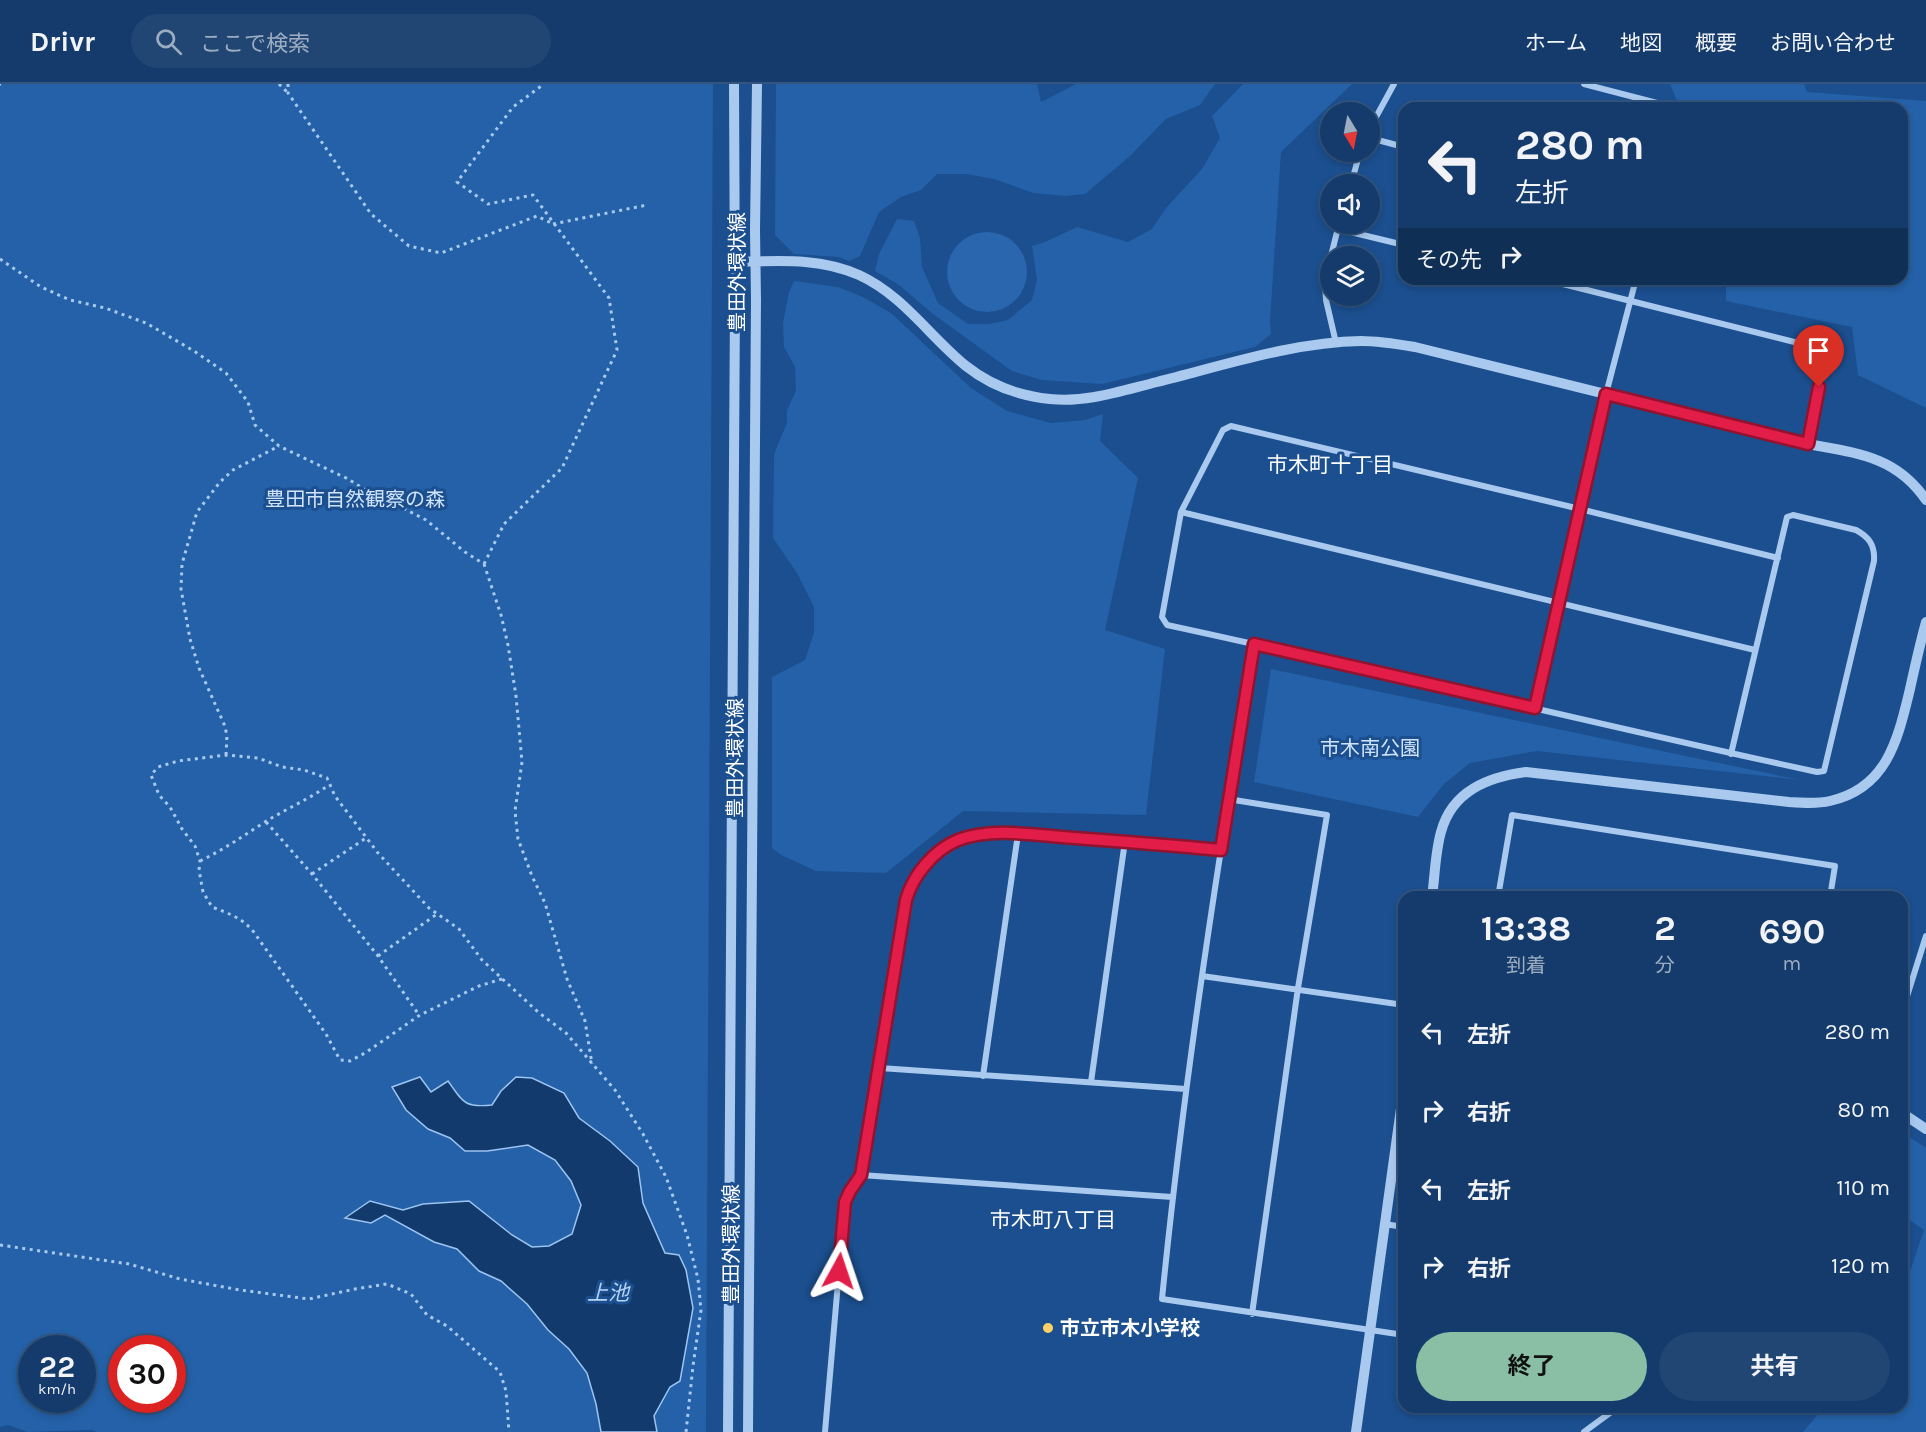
<!DOCTYPE html>
<html lang="ja">
<head>
<meta charset="utf-8">
<style>
  :root { --surface:#143b6b; --page:#214673; --text:#f1f3f6; --muted:#9dadc1; --line:#33557e; --accent:#8abfa5 }
  body { margin:0; font-family:Karla,"Noto Sans JP",sans-serif; background:var(--page); color:var(--text); height:100vh; display:flex; flex-direction:column; font-size:22px; white-space:nowrap }
  * { box-sizing:border-box; margin:0 }
  p { font-size:20px; color:var(--muted) }
  .icon { flex:none; width:33px; height:33px; fill:none; stroke:currentColor; stroke-width:2; stroke-linecap:round; stroke-linejoin:round }
  .map { position:relative; flex:1; overflow:hidden }
  .details { position:absolute; left:1398px; top:807px; width:510px; height:522px; display:flex; flex-direction:column; background:var(--surface); border-radius:18px; box-shadow:0 3px 9px #0003,0 0 0 2px var(--line) }
  .details>* { flex:none }
  .guide { position:absolute; left:1398px; top:18px; width:510px; height:183px; border-radius:18px; box-shadow:0 3px 9px #0003,0 0 0 2px var(--line); background:#143b6b; color:var(--text); overflow:hidden }
  .needle { width:39px; rotate:170deg }
  .tools { position:absolute; left:1320px; top:18px; display:grid; gap:12px }
  .tools a { display:grid; place-items:center; width:60px; height:60px; border-radius:50%; background:var(--surface); box-shadow:0 3px 9px #0003,0 0 0 2px var(--line); font-size:30px }
  .speed { position:absolute; left:18px; top:1251px; display:flex; gap:12px; font-size:30px; font-weight:700; text-align:center }
  .speed>* { display:grid; place-content:center; width:78px; height:78px; border-radius:50%; background:var(--surface); box-shadow:0 3px 9px #0003,0 0 0 2px var(--line); line-height:1 }
  .speed small { font-size:15px; font-weight:400 }
  .speed .limit { border:9px solid #d22; background:#fff; color:#111 }
  .pin { position:absolute; display:grid; place-items:center; width:51px; height:51px; color:#fff; margin:-62px -26px; border-radius:50% 50% 50% 0; rotate:-45deg; box-shadow:0 0 6px #0007 }
  .pin .icon { rotate:45deg }
  .me { position:absolute; width:66px; margin:-33px; rotate:5deg; stroke-linejoin:round; filter:drop-shadow(0 0 4px #0008) }
  .turn { display:flex; align-items:center; gap:21px; height:126px; padding:0 18px; font-size:27px }
  .turn .icon { width:78px; height:78px; stroke-width:2.5 }
  .turn b { display:block; font-size:42px; line-height:51px }
  .then { display:flex; align-items:center; height:57px; padding:0 18px; background:#0003; gap:12px; font-size:22px }
  .eta { display:flex; justify-content:space-evenly; align-items:center; height:102px; text-align:center }
  .eta b { font-size:36px; font-weight:700; line-height:42px }
  .primary-button { display:flex; gap:12px; margin-top:auto; padding:12px 18px }
  .primary-button a { flex:1; height:69px; border-radius:36px; background:var(--accent); color:#111; font-size:24px; font-weight:700; line-height:69px; text-align:center }
  .primary-button a+a { background:var(--page); color:var(--text) }
  ul { padding:0; list-style:none }
  li { display:flex; align-items:center; gap:18px; height:78px; padding:0 18px }
  li div { flex:1 }
  li b { display:block; font-size:22px }
  li em { font-style:normal }
  header { display:flex; align-items:center; gap:36px; box-sizing:border-box; height:84px; padding:0 30px; background:var(--surface); border-bottom:2px solid var(--line) }
  header strong { font-size:28px }
  nav { display:flex; gap:33px; margin-inline-start:auto; font-size:21px }
  .search { width:420px; height:54px; background:var(--page); display:flex; align-items:center; gap:15px; box-sizing:border-box; padding:0 21px; border-radius:33px; color:var(--muted); font-size:22px }
  .map>svg:first-child { display:block }
</style>
</head>
<body>
<header>
<strong>Drivr</strong>
<div class="search"><svg class="icon" aria-label="search" viewBox="0 0 24 24"><circle cx="10" cy="10" r="6"/><path d="M15 15l6 6"/></svg>ここで検索</div>
<nav><a>ホーム</a><a>地図</a><a>概要</a><a>お問い合わせ</a></nav>
</header>
<div class="map">
<svg width="1926" height="1348" viewBox="0 0 1926 1348">
  <rect width="100%" height="100%" fill="#1b4f8f"/>
  <!-- green -->
  <path fill="#2461a8" fill-rule="evenodd" d="M0,0H713L706,1348H97L92,1346L28,1348L8,1341L0,1343ZM32,1264H82V1316H32ZM122,1264H172V1316H122Z
    M776,0H1037L1041,18L1076,0H1215L1200,21L1166,35L1129,73L1085,110L1066,112L1033,109L994,95L966,90H937L921,106L901,113L879,128L860,172L849,177L838,173L794,170L775,151Z
    M1243,0H1352L1281,68L1270,237L1271,250L1255,263L1102,300L1041,296L1012,287L933,230L899,201L875,187L879,170L897,135L914,137L920,154L922,183L938,219L968,240H989L1008,236L1032,216L1037,196L1032,162L1045,158L1077,143L1128,158L1152,145L1166,124L1202,85L1220,54L1212,32Z
    M1670,0H1804L1807,8L1926,17V324L1858,291L1852,243L1726,217V195H1902V24H1680Z
    M794,197L838,203L863,213L891,229L971,304L1007,327L1051,339L1085,336L1103,330L1100,357L1138,394L1105,546L1165,565L1146,731L963,727L886,789L816,787L781,771L772,764V593L805,576L814,549V523L797,489L773,454L774,370L787,339V326L796,307L795,283L784,263L783,239L789,208Z
    M1271,585L1800,696L1537,667L1470,679L1444,700L1418,733L1254,698Z
    M1902,1048L1926,1064V1348H1803L1824,1323H1902V1211L1924,1146L1902,1131Z"/>
  <!-- water -->
  <path fill="#123a6d" stroke="#9cc4f0" stroke-width="1.5" d="M420,993L431,1008L448,997C463,1018 464,1024 492,1021L501,1007L516,993L532,994L564,1009L579,1034L610,1057L638,1083L643,1119L665,1169L679,1171L686,1186L693,1224L680,1297L670,1303L654,1332L657,1348H601L596,1320L587,1289L569,1265L548,1246L527,1220L501,1197L479,1187L457,1165L434,1158L385,1131L371,1139L345,1134L370,1117L403,1126L423,1120L469,1117L512,1151L532,1163L549,1162L572,1150L581,1121L571,1097L555,1076L528,1061L487,1067H465L450,1054L428,1045L406,1026L392,1003Z"/>
  <!-- building -->
  <path fill="#2a66ad" d="M947 188a40 40 0 1 1 80 0a40 40 0 1 1-80 0Z"/>
  <g fill="none" stroke-linecap="round" stroke-linejoin="round">
    <!-- path -->
    <path stroke="#a9c9ee" stroke-width="3" stroke-dasharray="3 4.5" stroke-linecap="butt" d="M0,0H1
      M279,0L288,9
      M288,0V9L371,130L409,162L441,169L537,132L551,139
      M553,140L647,121
      M0,175L41,203L70,216L105,224L146,239L194,267L226,289L248,318L255,341L279,362L348,395L383,417L399,422L426,436L465,468L484,480
      M484,480L504,440L562,384L617,266L609,214L533,111L488,120L457,98L513,23L544,0
      M484,480L501,531L508,561L516,612L522,678L515,727L518,755L532,792L545,819L567,895L585,937L592,980
      M226,671L227,651L224,640L199,584L190,555L181,505L182,480L197,428L220,398L233,386L279,362
      M266,738L312,790L378,872L419,931
      M200,777C223,766 243,752 265,738C286,725 309,715 329,701
      M312,790L366,754
      M378,872L437,830
      M502,895L479,902L420,931L365,969L350,977L340,976L326,950L253,847C242,834 228,829 212,823L203,808L199,786L200,777L195,762L182,745L170,723L159,711L151,691L158,683L178,677L226,671L258,674L282,683L304,686L327,694L335,712L378,769L429,824L459,845L482,876L538,928L566,949L615,1006L643,1050L666,1093L687,1151L698,1195L701,1226L693,1282L686,1348
      M0,1161L129,1180L180,1195L240,1206L309,1215L355,1205L387,1200L411,1210L427,1231L447,1242L500,1288L506,1307L509,1348"/>
    <!-- minor -->
    <path stroke="#a9c9ee" stroke-width="6" d="M1584,0L1657,19L1662,24
      M1370,44L1394,0
      M1370,54L1404,63
      M1351,100L1360,68
      M1338,145L1404,161
      M1331,172L1339,140
      M1330,176L1325,200L1326,216L1336,259
      M1543,195L1826,266L1808,360
      M1181,428L1755,566
      M1254,560C1218,778 1184,995 1162,1215L1404,1251
      M1535,624L1606,310L1636,195
      M1731,670L1787,433L1793,431L1856,446C1869,453 1875,461 1874,477L1824,687L1817,688C1600,641 1385,588 1167,541L1162,533L1181,428L1223,346L1231,342L1580,425L1778,474
      M1228,715L1327,731L1298,904L1252,1230
      M1498,813L1512,731L1835,782L1830,813
      M1202,892L1404,921
      M1902,928L1926,852
      M880,984L1186,1005
      M983,992L1018,750
      M1091,998L1125,757
      M861,1091L1172,1113
      M1384,1140L1404,1143
      M825,1348L845,1118L850,1107L861,1091L906,816C909,805 915,797 922,787C947,751 977,748 1018,750L1221,766
      M1584,1348L1618,1323"/>
    <!-- tertiary -->
    <path stroke="#a9c9ee" stroke-width="10" d="M734,178C777,177 819,173 859,191C903,211 930,253 966,282C990,301 1020,312 1050,315C1086,319 1121,307 1157,298C1222,282 1293,258 1361,257C1379,257 1397,260 1415,263L1808,360C1856,369 1896,372 1926,416
      M1432,813C1435,792 1435,769 1441,748C1452,707 1488,693 1526,688L1789,718C1803,719 1817,720 1830,717C1888,704 1898,654 1910,605C1915,582 1920,560 1926,538
      M1902,1029L1926,1045
      M728,1348L735,217L734,0
      M748,1348L756,216L755,146L757,0
      M1356,1348L1404,1003"/>
  </g>
  <g fill="none" stroke-linecap="round" stroke-linejoin="round">
    <defs>
      <path id="route" d="M839,1187L845,1118L850,1107L861,1091L906,816C913,791 934,766 958,756C991,744 1029,750 1062,753C1115,757 1168,761 1221,766L1254,560L1535,624L1606,310L1808,360L1819,303"/>
    </defs>
    <!-- route casing -->
    <use href="#route" stroke="#92132f" stroke-width="15"/>
    <!-- route -->
    <use href="#route" stroke="#e11d48" stroke-width="10"/>
  </g>
  <!-- markers -->
  <circle fill="#ffd166" stroke="#1b4f8f" stroke-width="2" cx="1048" cy="1244" r="6"/>
  <g text-anchor="middle" stroke-width="6" stroke-linejoin="round" paint-order="stroke">
    <!-- street labels -->
    <g font-size="20" fill="#fff" stroke="#1b4f8f">
      <text transform="translate(737 188) rotate(-90)" y="7">豊田外環状線</text>
      <text transform="translate(735 674) rotate(-90)" y="7">豊田外環状線</text>
      <text transform="translate(731 1160) rotate(-90)" y="7">豊田外環状線</text>
    </g>
    <!-- park labels -->
    <g font-size="20" fill="#cfe3fa" stroke="#1b4f8f">
      <text x="355" y="422">豊田市自然観察の森</text>
      <text x="1370" y="671">市木南公園</text>
    </g>
    <!-- poi labels -->
    <g font-size="20" font-weight="bold" fill="#fff" stroke="#1b4f8f" text-anchor="start">
      <text x="1060" y="1251">市立市木小学校</text>
    </g>
    <!-- neighbourhood labels -->
    <g font-size="21" fill="#fff" stroke="#1b4f8f">
      <text x="1330" y="388">市木町十丁目</text>
      <text x="1053" y="1143">市木町八丁目</text>
    </g>
    <!-- water labels -->
    <g font-size="21" font-style="italic" fill="#b5d3f5" stroke="#1b4f8f">
      <text x="608" y="1216">上池</text>
    </g>
  </g>
</svg>
<div class="tools">
<a><svg class="needle" viewBox="-14 -14 28 28"><path d="M0-13l5 13h-10z" fill="#e53935"/><path d="M0 13l5-13h-10z" fill="#9dadc1"/></svg></a>
<a><svg class="icon" aria-label="sound" viewBox="0 0 24 24"><path d="M4 9h4l5-4v14l-5-4H4zM17 9q2 3 0 6"/></svg></a>
<a><svg class="icon" aria-label="layers" viewBox="0 0 24 24"><path d="M12 4l9 5-9 5-9-5zM3 14l9 5 9-5"/></svg></a>
</div>
<div class="speed"><div>22<small>km/h</small></div><div class="limit">30</div></div>
<div class="pin" style="left:1819px;top:303px;background:#d93025"><svg class="icon" aria-label="arrive" viewBox="0 0 24 24"><path d="M6 21V4h12l-3 4 3 4H6"/></svg></div>
<svg class="me" style="left:839px;top:1187px" viewBox="-20 -20 40 40"><path d="M0-17L14 15 0 8-14 15z" fill="#e11d48" stroke="#fff" stroke-width="4"/></svg>
<div class="guide">
<div class="turn"><svg class="icon" aria-label="left" viewBox="0 0 24 24"><path d="M17 20v-9H6M10 6l-5 5 5 5"/></svg><div><b>280 m</b>左折</div></div>
<div class="then">その先<svg class="icon" aria-label="right" viewBox="0 0 24 24"><path d="M7 20v-9h11M14 6l5 5-5 5"/></svg></div>
</div>
<section class="details">
<div class="eta">
<div><b>13:38</b><p>到着</p></div>
<div><b>2</b><p>分</p></div>
<div><b>690</b><p>m</p></div>
</div>
<ul>
<li><svg class="icon" aria-label="left" viewBox="0 0 24 24"><path d="M17 20v-9H6M10 6l-5 5 5 5"/></svg><div><b>左折</b></div><em>280 m</em></li>
<li><svg class="icon" aria-label="right" viewBox="0 0 24 24"><path d="M7 20v-9h11M14 6l5 5-5 5"/></svg><div><b>右折</b></div><em>80 m</em></li>
<li><svg class="icon" aria-label="left" viewBox="0 0 24 24"><path d="M17 20v-9H6M10 6l-5 5 5 5"/></svg><div><b>左折</b></div><em>110 m</em></li>
<li><svg class="icon" aria-label="right" viewBox="0 0 24 24"><path d="M7 20v-9h11M14 6l5 5-5 5"/></svg><div><b>右折</b></div><em>120 m</em></li>
</ul>
<div class="primary-button"><a>終了</a><a>共有</a></div>
</section>
</div>
</body>
</html>
